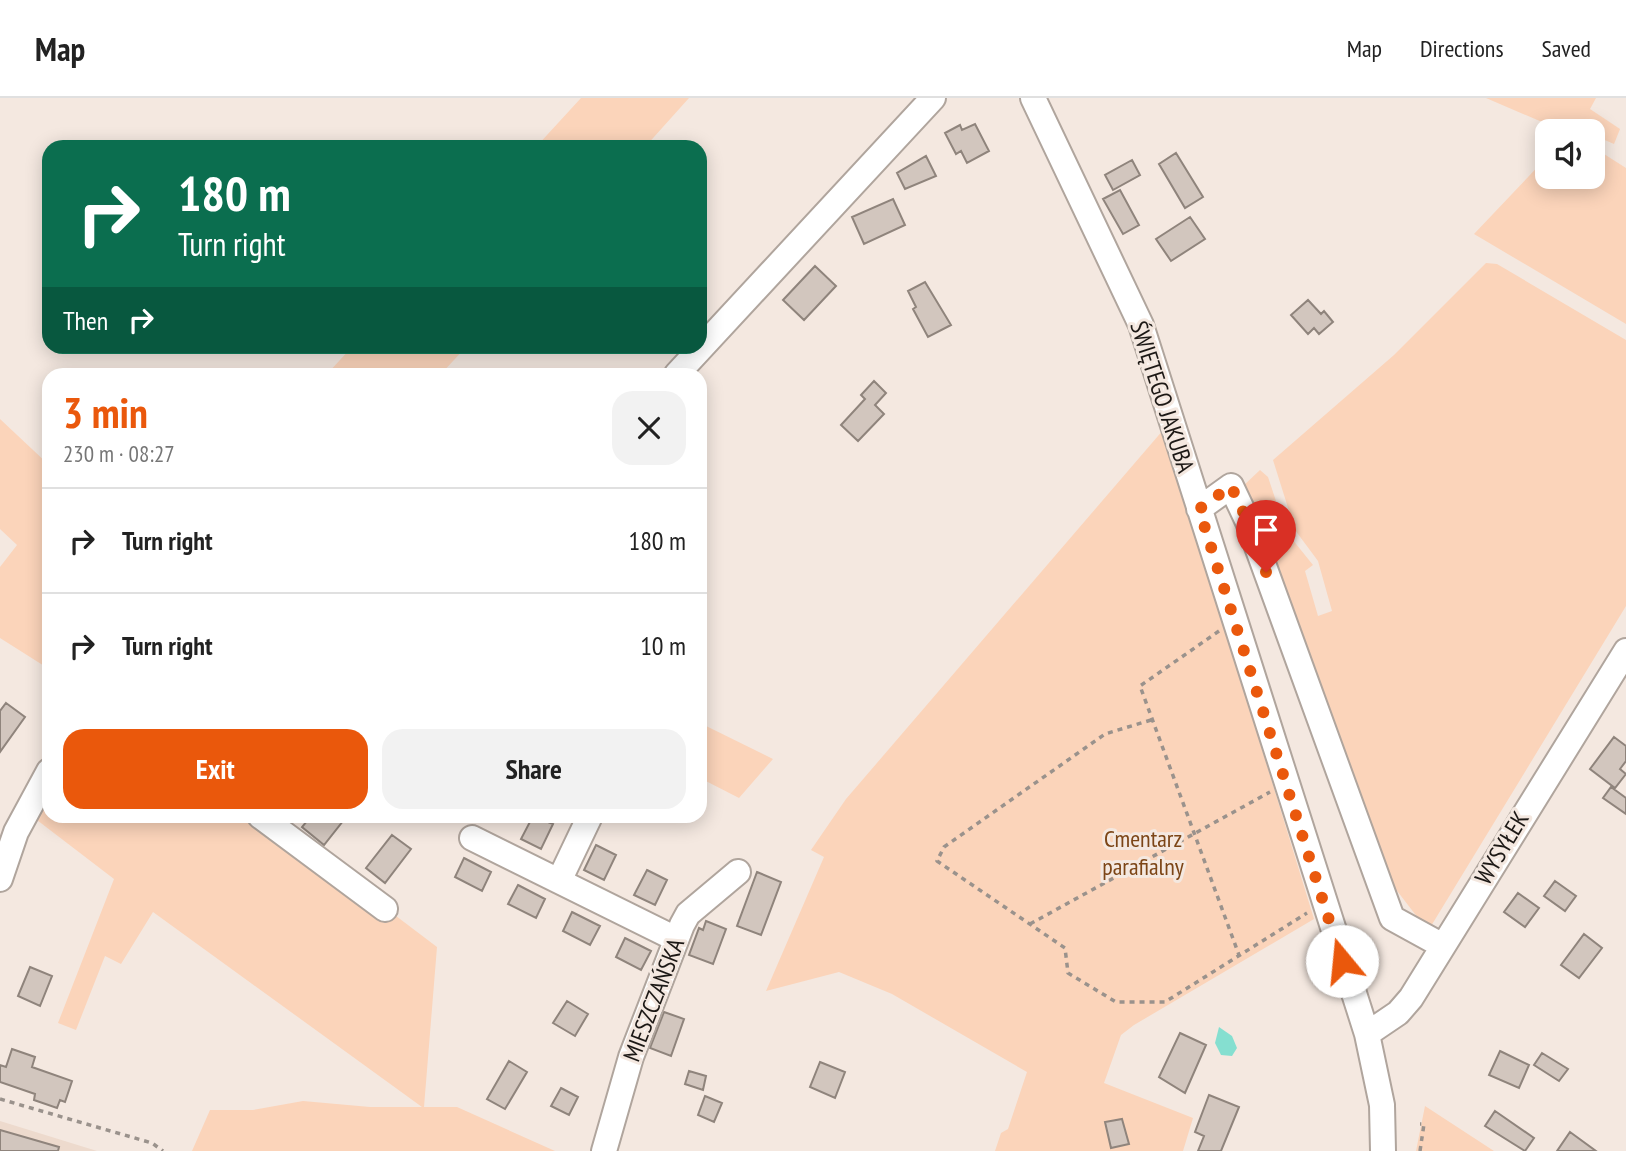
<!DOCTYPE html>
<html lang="en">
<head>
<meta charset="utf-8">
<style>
  :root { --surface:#fff; --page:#f2f2f2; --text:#222; --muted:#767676; --line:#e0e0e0; --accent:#ea580c }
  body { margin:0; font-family:"PT Sans Narrow",sans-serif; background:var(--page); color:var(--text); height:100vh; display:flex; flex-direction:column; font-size:26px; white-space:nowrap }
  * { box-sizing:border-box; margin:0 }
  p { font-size:23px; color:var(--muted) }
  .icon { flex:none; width:38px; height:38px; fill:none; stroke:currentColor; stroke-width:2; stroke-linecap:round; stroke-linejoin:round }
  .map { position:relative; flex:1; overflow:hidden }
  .drawer { position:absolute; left:42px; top:270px; width:665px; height:455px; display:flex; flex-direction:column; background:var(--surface); border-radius:21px; box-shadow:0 4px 18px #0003 }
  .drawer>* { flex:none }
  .banner { position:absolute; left:42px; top:42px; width:665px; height:214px; border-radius:21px; box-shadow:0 4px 18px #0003; background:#0b6e4f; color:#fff; overflow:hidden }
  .buttons { position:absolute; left:1535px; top:21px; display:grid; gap:14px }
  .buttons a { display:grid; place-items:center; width:70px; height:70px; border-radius:14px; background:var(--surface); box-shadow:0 4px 18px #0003; font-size:35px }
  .pin { position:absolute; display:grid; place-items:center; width:60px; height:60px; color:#fff; margin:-72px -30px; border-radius:50% 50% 50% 0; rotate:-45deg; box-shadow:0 0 7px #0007 }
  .pin .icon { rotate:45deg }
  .me { position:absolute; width:77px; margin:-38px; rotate:343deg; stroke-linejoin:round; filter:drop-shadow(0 0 5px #0008) }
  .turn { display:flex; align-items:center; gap:24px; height:147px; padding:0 21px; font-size:32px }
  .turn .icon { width:91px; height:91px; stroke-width:2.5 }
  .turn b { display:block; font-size:49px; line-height:60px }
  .then { display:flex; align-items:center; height:66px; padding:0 21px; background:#0003; gap:14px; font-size:26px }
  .round { display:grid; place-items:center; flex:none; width:74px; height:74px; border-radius:21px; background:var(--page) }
  .head { display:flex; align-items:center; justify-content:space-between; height:119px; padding:0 21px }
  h1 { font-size:42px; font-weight:700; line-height:52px; color:var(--accent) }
  .primary-button { display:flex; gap:14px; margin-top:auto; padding:14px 21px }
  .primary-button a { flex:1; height:80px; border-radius:21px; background:var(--accent); color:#fff; font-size:28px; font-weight:700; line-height:80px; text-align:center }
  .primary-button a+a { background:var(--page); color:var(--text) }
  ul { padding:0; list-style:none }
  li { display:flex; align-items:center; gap:21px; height:105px; padding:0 21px; border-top:2px solid var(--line) }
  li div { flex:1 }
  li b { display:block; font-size:26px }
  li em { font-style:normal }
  header { display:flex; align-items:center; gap:42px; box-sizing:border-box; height:98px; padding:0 35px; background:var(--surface); border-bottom:2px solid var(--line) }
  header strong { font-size:33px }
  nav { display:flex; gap:38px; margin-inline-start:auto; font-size:24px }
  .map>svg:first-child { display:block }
</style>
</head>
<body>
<header>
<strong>Map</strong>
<nav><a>Map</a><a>Directions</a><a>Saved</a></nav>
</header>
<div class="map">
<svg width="1626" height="1053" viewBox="0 0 1626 1053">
  <rect width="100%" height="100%" fill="#f4e8e0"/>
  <!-- built -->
  <path fill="#eddacd" d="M0,1023L97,1053H0Z"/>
  <!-- green -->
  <path fill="#fbd4ba" d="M581,0H689L645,49H536Z
    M1486,0H1596L1590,11L1620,31L1614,46L1593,37L1592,33L1575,30L1571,33H1563Z
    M1593,49L1626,70V226L1474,136L1547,59V79H1592Z
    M1486,165L1497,166L1626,242V508L1428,833L1381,772L1242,389L1260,372L1268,379L1276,403L1269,407L1277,436H1288L1313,467L1305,473L1318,518L1332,513L1318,463L1295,432L1273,362L1394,257Z
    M352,249V248L466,249L441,276H327Z
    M0,321L49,367V571L0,540V469L17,447L0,431Z
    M1164,331L1314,821L1134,927L1121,937L1104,985L1193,1020L1183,1053H995L1001,1035L1008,1031L1027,974L892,896L839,874L766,893L824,759L811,752L846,701Z
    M700,625L773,661L739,700L700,680Z
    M49,648V718H264L437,849L424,1009H457L555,1053H192L210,1012H253L303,1003L370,1009H422L153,814L121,866L105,858L76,932L58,925L114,781L16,706Z
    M1425,1008L1494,1053H1416Z"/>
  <!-- water -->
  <path fill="#85dfd0" d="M1219,929L1232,938L1237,950L1232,958L1221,957L1215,945Z"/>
  <!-- building -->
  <path fill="#d2c6be" stroke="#8f847c" stroke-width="2" d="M975,26L989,53L967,65L961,53L956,56L945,35L960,27L962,32Z
    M1176,55L1203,99L1185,110L1159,66Z
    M926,58L936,78L905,91L897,75Z
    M1132,62L1140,77L1113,92L1105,77Z
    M1120,92L1139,127L1123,136L1103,101Z
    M893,101L905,127L864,146L852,119Z
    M1190,119L1205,141L1171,163L1156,141Z
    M815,168L836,188L804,222L783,202Z
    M925,184L951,227L928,239L913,211L916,209L908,193Z
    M1308,202L1321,216L1324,213L1333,224L1319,236L1314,230L1308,236L1291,217Z
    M874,283L886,295L875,307L884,316L858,343L841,327L865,301L861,297Z
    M6,605L25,619L0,654V613Z
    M1614,639L1626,648V663L1620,671L1626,676L1615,690L1590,671Z
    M1611,689L1626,700V716L1603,700Z
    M311,718H335L343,723L324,747L302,729Z
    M533,718L553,726L541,751L521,741Z
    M392,737L411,751L385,785L366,770Z
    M596,747L616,757L604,782L584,772Z
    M464,760L491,774L482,793L455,779Z
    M647,772L667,782L655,807L634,797Z
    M757,774L781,784L761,837L737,828Z
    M1555,783L1576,798L1565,813L1544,798Z
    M518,787L545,801L536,820L508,806Z
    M1518,795L1539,810L1525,829L1504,814Z
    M572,814L600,828L590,847L563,833Z
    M706,823L726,831L713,866L689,857L699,830L703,832Z
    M1584,836L1602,850L1579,880L1561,867Z
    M625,840L651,853L641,872L616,859Z
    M30,869L52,878L40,908L18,898Z
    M567,903L588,916L575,938L553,925Z
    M664,914L684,921L671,958L650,950Z
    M1180,935L1206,947L1185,995L1159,979Z
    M12,951L35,959L32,969L72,983L65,1004L60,1002L57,1010L34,1002L35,996L0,984V967L6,969Z
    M1500,953L1529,967L1519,990L1489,977Z
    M1542,955L1568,971L1559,983L1534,967Z
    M509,963L527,974L505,1011L487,1001Z
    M820,964L845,974L835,1000L810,989Z
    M689,973L706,978L703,992L685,986Z
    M561,990L578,999L569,1017L551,1008Z
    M1209,997L1239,1009L1221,1053H1198L1204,1038L1195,1034Z
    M705,998L722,1005L714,1024L698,1017Z
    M1495,1013L1534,1040L1525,1053L1485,1028Z
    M1122,1021L1129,1046L1111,1050L1105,1024Z
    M0,1032L59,1049L58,1053H0Z
    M1570,1034L1596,1053H1557Z"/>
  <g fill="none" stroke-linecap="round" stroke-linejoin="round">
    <defs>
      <path id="minor" d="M1033,0L1141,227L1367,936L1382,1007L1383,1053
        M677,276L933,0
        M1199,411L1231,388L1248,424L1392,820L1443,848
        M260,718L385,811
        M472,740L676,841
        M0,781L16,734L49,673
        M559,783L590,718
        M1367,936L1398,915L1411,900L1626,553
        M604,1053L631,959L682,827L688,816L738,774"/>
    </defs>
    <!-- minor casing -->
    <use href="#minor" stroke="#b0a59d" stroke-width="28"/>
    <!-- path -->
    <path stroke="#9a928c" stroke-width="3.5" stroke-dasharray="5 5" stroke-linecap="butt" d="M1219,533L1140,588L1239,857
      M1151,622L1105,636L944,749L937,763L1065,850L1068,875L1116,904H1165L1307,815
      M1030,826L1270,694
      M0,1001L152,1045L163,1053
      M1420,1053L1424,1026H1420"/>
    <!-- minor -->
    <use href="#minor" stroke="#fff" stroke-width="24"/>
  </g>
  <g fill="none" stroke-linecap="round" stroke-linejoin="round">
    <!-- route -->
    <path stroke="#ea580c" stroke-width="12" stroke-dasharray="0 21.6" d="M1266,474L1248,424L1231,388L1199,411L1342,863"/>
  </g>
  <g text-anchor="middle" stroke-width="6" stroke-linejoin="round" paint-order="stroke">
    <!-- street labels -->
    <g font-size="24" fill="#1c1815" stroke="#f4e8e0">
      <text transform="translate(1162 299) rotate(72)" y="8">ŚWIĘTEGO JAKUBA</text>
      <text transform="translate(1502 750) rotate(-59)" y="8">WYSYŁEK</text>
      <text transform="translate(654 902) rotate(-69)" y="8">MIESZCZAŃSKA</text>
    </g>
    <!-- park labels -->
    <g font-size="24" fill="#7c4516" stroke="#f4e8e0">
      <text x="1143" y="749">Cmentarz<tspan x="1143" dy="28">parafialny</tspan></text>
    </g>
  </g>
</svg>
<div class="buttons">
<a><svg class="icon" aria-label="sound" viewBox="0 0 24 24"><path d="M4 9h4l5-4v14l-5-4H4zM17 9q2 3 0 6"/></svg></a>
</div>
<div class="pin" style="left:1266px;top:474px;background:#d93025"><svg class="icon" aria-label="arrive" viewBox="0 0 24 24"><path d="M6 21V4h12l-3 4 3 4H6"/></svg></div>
<svg class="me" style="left:1342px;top:863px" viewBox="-20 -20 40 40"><circle r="19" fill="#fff"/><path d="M0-13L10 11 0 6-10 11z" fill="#ea580c"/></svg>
<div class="banner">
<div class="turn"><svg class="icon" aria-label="right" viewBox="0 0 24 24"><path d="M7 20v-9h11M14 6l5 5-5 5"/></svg><div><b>180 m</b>Turn right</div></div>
<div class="then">Then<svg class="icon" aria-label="right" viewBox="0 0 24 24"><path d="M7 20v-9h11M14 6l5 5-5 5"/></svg></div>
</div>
<section class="drawer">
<div class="head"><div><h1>3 min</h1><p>230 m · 08:27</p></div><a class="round"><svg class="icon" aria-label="close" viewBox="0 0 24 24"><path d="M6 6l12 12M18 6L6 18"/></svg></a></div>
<ul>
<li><svg class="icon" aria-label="right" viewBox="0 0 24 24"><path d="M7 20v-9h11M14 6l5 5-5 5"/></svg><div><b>Turn right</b></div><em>180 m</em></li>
<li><svg class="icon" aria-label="right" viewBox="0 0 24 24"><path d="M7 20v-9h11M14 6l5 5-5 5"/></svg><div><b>Turn right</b></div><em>10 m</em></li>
</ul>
<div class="primary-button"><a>Exit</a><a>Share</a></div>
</section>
</div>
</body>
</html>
